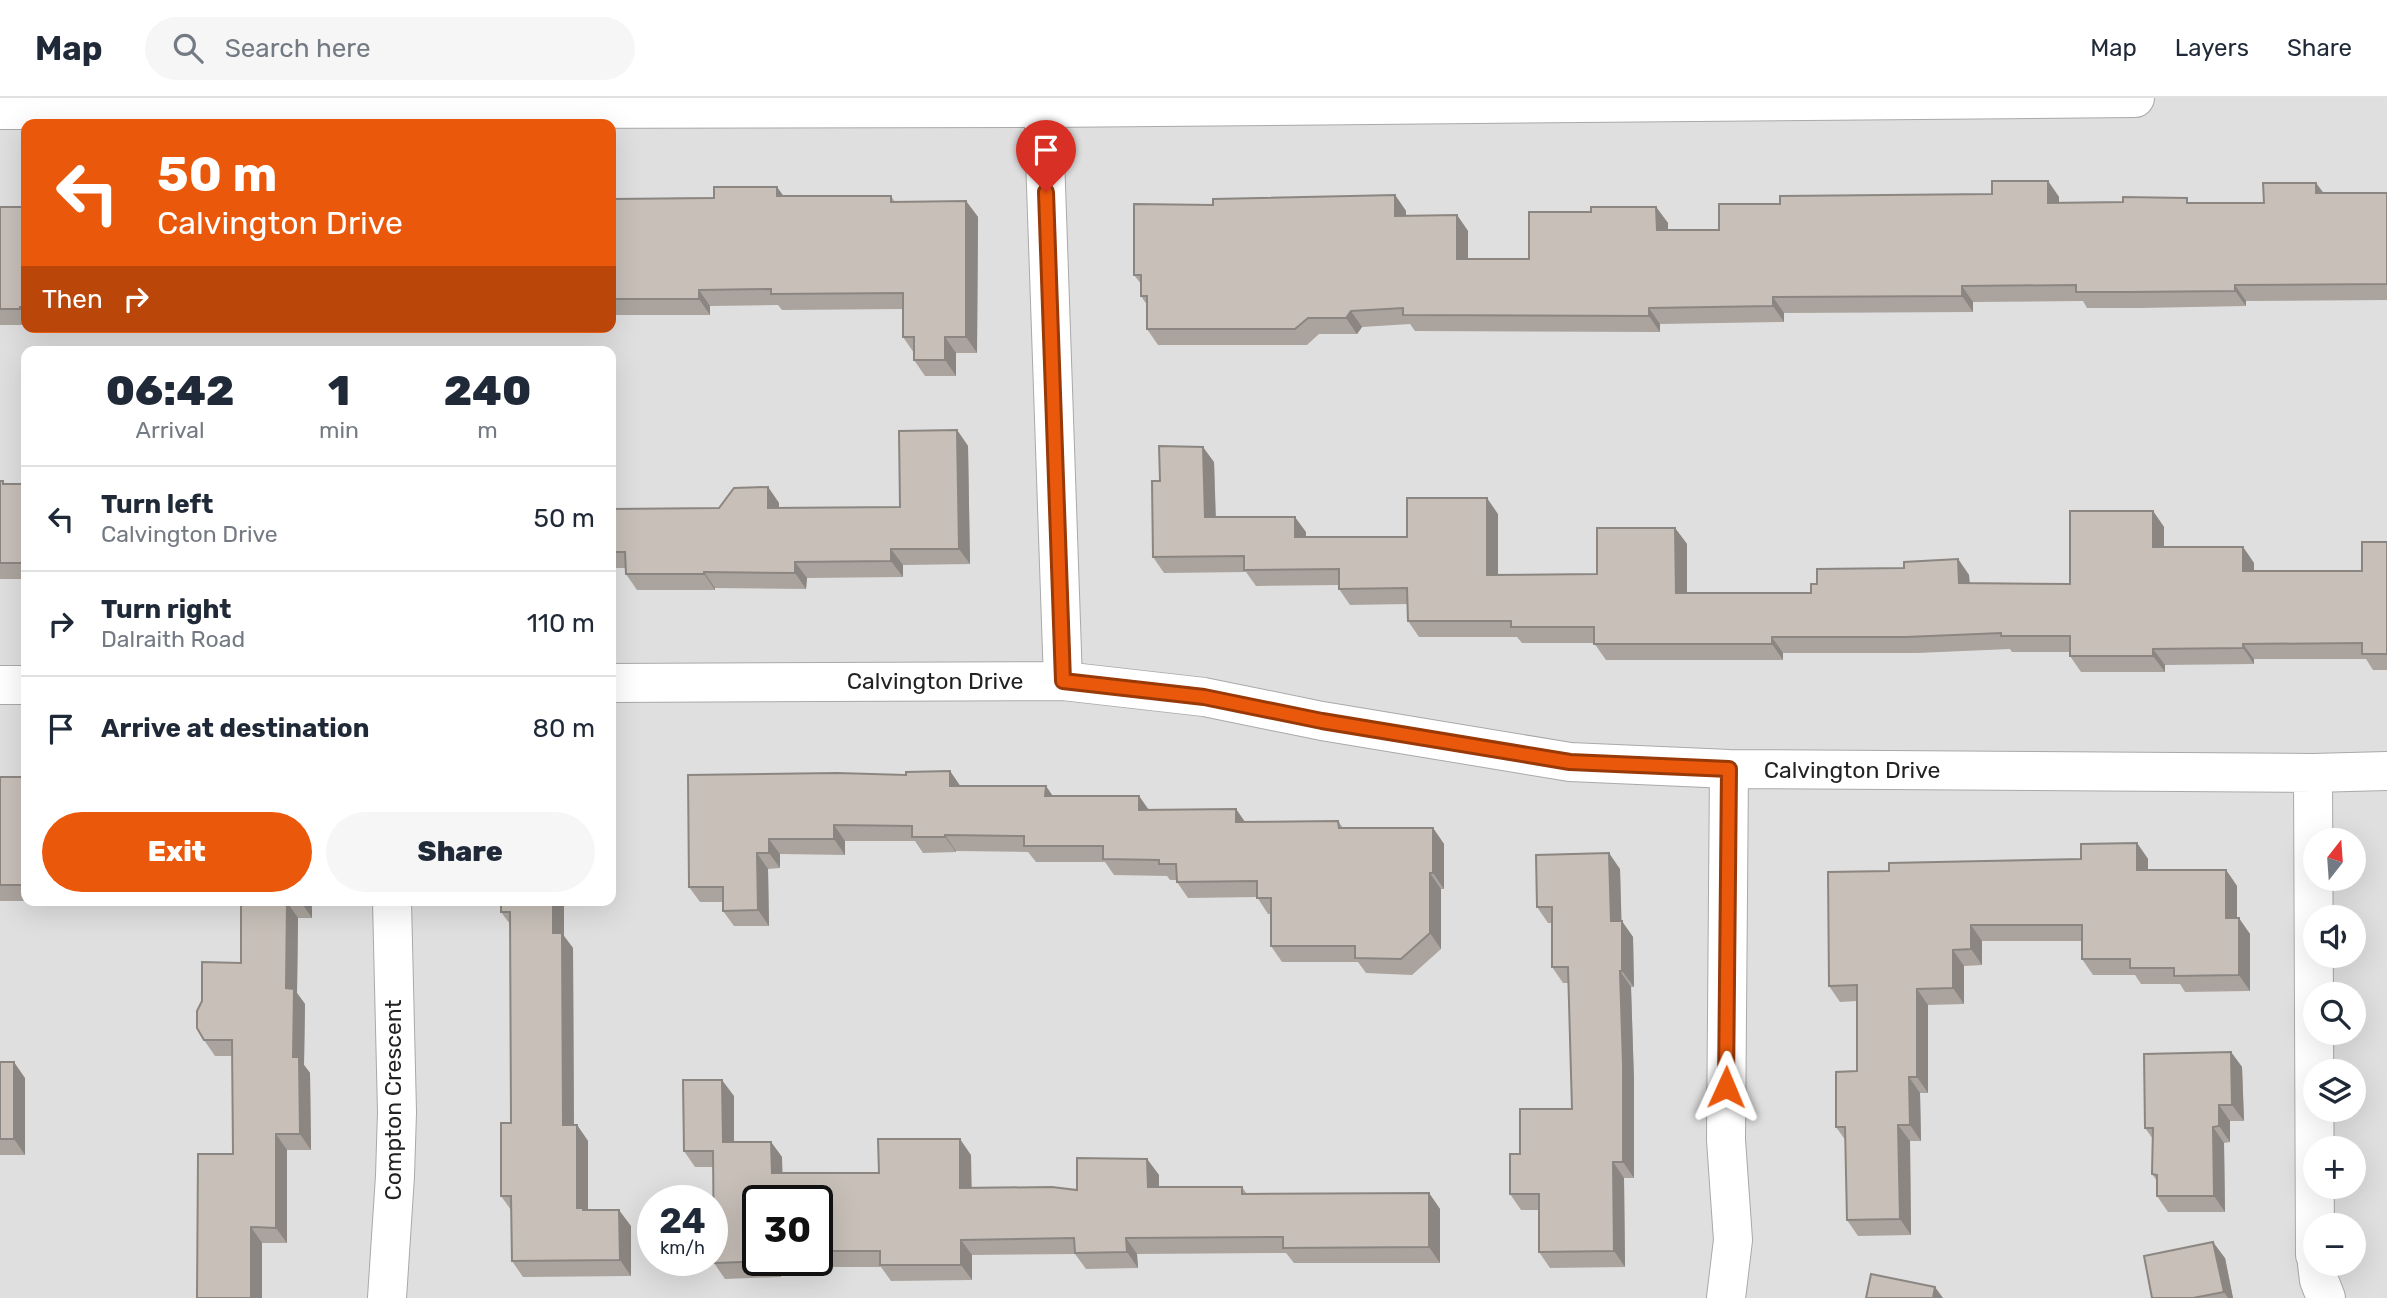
<!DOCTYPE html>
<html lang="en">
<head>
<meta charset="utf-8">
<style>
  :root { --surface:#fff; --page:#f6f6f7; --text:#1f2937; --muted:#747a83; --line:#e0e1e3; --accent:#ea580c }
  body { margin:0; font-family:Rubik,sans-serif; background:var(--page); color:var(--text); height:100vh; display:flex; flex-direction:column; font-size:26px; white-space:nowrap }
  * { box-sizing:border-box; margin:0 }
  p { font-size:23px; color:var(--muted) }
  .icon { flex:none; width:38px; height:38px; fill:none; stroke:currentColor; stroke-width:2; stroke-linecap:round; stroke-linejoin:round }
  .map { position:relative; flex:1; overflow:hidden }
  .sheet { position:absolute; left:21px; top:248px; width:595px; height:560px; display:flex; flex-direction:column; background:var(--surface); border-radius:14px; box-shadow:0 7px 28px #0002 }
  .sheet>* { flex:none }
  .hud { position:absolute; left:21px; top:21px; width:595px; height:214px; border-radius:14px; box-shadow:0 7px 28px #0002; background:#ea580c; color:#fff; overflow:hidden }
  .needle { width:46px; rotate:17deg }
  .tools { position:absolute; left:2303px; top:730px; display:grid; gap:14px }
  .tools a { display:grid; place-items:center; width:63px; height:63px; border-radius:50%; background:var(--surface); box-shadow:0 7px 28px #0002; font-size:35px }
  .speed { position:absolute; left:637px; top:1087px; display:flex; gap:14px; font-size:35px; font-weight:700; text-align:center }
  .speed>* { display:grid; place-content:center; width:91px; height:91px; border-radius:50%; background:var(--surface); box-shadow:0 7px 28px #0002; line-height:1 }
  .speed small { font-size:18px; font-weight:400 }
  .speed .limit { border:4px solid #111; border-radius:10px; background:#fff; color:#111 }
  .pin { position:absolute; display:grid; place-items:center; width:60px; height:60px; color:#fff; margin:-72px -30px; border-radius:50% 50% 50% 0; rotate:-45deg; box-shadow:0 0 7px #0007 }
  .pin .icon { rotate:45deg }
  .me { position:absolute; width:77px; margin:-38px; rotate:1deg; stroke-linejoin:round; filter:drop-shadow(0 0 5px #0008) }
  .turn { display:flex; align-items:center; gap:24px; height:147px; padding:0 21px; font-size:32px }
  .turn .icon { width:91px; height:91px; stroke-width:2.5 }
  .turn b { display:block; font-size:49px; line-height:60px }
  .then { display:flex; align-items:center; height:66px; padding:0 21px; background:#0003; gap:14px; font-size:26px }
  .eta { display:flex; justify-content:space-evenly; align-items:center; height:119px; text-align:center }
  .eta b { font-size:42px; font-weight:800; line-height:49px }
  .primary-button { display:flex; gap:14px; margin-top:auto; padding:14px 21px }
  .primary-button a { flex:1; height:80px; border-radius:42px; background:var(--accent); color:#fff; font-size:28px; font-weight:800; line-height:80px; text-align:center }
  .primary-button a+a { background:var(--page); color:var(--text) }
  ul { padding:0; list-style:none }
  li { display:flex; align-items:center; gap:21px; height:105px; padding:0 21px; border-top:2px solid var(--line) }
  li div { flex:1 }
  li b { display:block; font-size:26px }
  li em { font-style:normal }
  header { display:flex; align-items:center; gap:42px; box-sizing:border-box; height:98px; padding:0 35px; background:var(--surface); border-bottom:2px solid var(--line) }
  header strong { font-size:33px }
  nav { display:flex; gap:38px; margin-inline-start:auto; font-size:24px }
  .search { width:490px; height:63px; background:var(--page); display:flex; align-items:center; gap:18px; box-sizing:border-box; padding:0 24px; border-radius:38px; color:var(--muted); font-size:26px }
  .map>svg:first-child { display:block }
</style>
</head>
<body>
<header>
<strong>Map</strong>
<div class="search"><svg class="icon" aria-label="search" viewBox="0 0 24 24"><circle cx="10" cy="10" r="6"/><path d="M15 15l6 6"/></svg>Search here</div>
<nav><a>Map</a><a>Layers</a><a>Share</a></nav>
</header>
<div class="map">
<svg width="2387" height="1200" viewBox="0 0 2387 1200">
  <rect width="100%" height="100%" fill="#f2efe9"/>
  <!-- residential -->
  <path fill="#e0dfdf" fill-rule="evenodd" d="M0,0H2387V1200H0ZM26,26H611V229H26ZM26,254H611V803H26ZM2315,742H2354V780H2315ZM2315,819H2354V858H2315ZM2315,896H2354V934H2315ZM2315,973H2354V1012H2315ZM2315,1050H2354V1088H2315ZM653,1102H712V1162H653ZM758,1102H817V1162H758ZM2315,1127H2354V1166H2315Z"/>
  <g fill="none" stroke-linecap="round" stroke-linejoin="round">
    <defs>
      <path id="minor" d="M1043,0L1063,583
        M0,12L1043,10L2135,0
        M611,585L1063,583L1204,599L1322,623L1570,664L1729,671L2313,675L2387,673
        M0,587H26
        M2313,675L2315,1157
        M2317,1166L2319,1182L2326,1200
        M387,1200L395,1078L397,1014L392,803
        M1726,1200L1733,1142L1726,1042L1729,671"/>
    </defs>
    <!-- minor casing -->
    <use href="#minor" stroke="#a9a9a9" stroke-width="40"/>
    <!-- minor -->
    <use href="#minor" stroke="#fff" stroke-width="38"/>
  </g>
  <!-- wall -->
  <path fill="#aba49e" fill-rule="evenodd" d="M2048,83L2059,99V105H2264L2316,85L2324,95H2387V202L2246,203V208L2139,210H2087L2083,203L1973,204V214L1784,215V224L1660,226V234L1415,233L1410,226L1362,229L1357,236H1319L1307,247H1158L1147,231V207L1141,198V186L1134,177L1213,107L1395,97L1406,113V118L1457,117L1468,133V161H1529L1591,114L1656,109L1668,125V132H1719L1780,106L1992,96Z
    M783,98H891L895,104L966,103L978,119L977,255H956V278H925L914,262V255L903,239V211L782,212L778,207L710,208V217H611V101Z
    M0,109H26V227H0Z
    M957,332L968,348L970,466L903,467V479L807,480L806,491L715,490V492H637L626,476V470H611V406L614,411L719,410L768,389L779,405V410L900,409Z
    M1214,364L1216,419L1306,434V439H1407L1498,416V477L1597,476L1675,430L1687,446V495H1811L1817,486L1904,470L1958,461L1969,477L1970,485L2070,486L2153,413L2164,429V449H2243L2254,465V473H2362L2387,444V572H2373L2366,561H2254V566L2165,567V574H2081L2070,558V554H2012L2010,551L1917,555H1783V562H1606L1594,545H1522L1517,539H1419L1408,523V506L1350,507L1339,491V487L1256,488L1246,474L1164,475L1153,459L1160,383Z
    M0,383H3L5,386H26V481H0Z
    M950,673L960,688L1053,698H1139L1149,712L1236,711L1245,724L1338,723L1343,730H1433L1444,746V791H1441V851L1412,877L1366,875L1358,864H1282L1271,848V816H1268L1257,799L1188,800L1177,784V782H1170L1167,778L1114,777L1105,764H1036L1028,754L956,753V754L923,755L915,743H845V757L780,756V770L768,771L769,828H734L723,813V804H700L689,789L688,677H906Z
    M0,679H26V803H0Z
    M2137,745L2148,761V772H2226L2237,788V820L2250,836V893L2185,894L2180,886H2141L2135,877H2093L2082,861V843H1982V867L1964,868V906L1928,907V995H1920L1921,1043H1910L1911,1137L1858,1138L1847,1122L1846,1043L1836,1029L1857,973V903L1840,904L1829,888L1889,773L2081,761Z
    M1620,771L1621,823L1633,839L1634,889H1631L1634,983V1080H1624L1625,1169L1550,1170L1539,1154V1112H1521L1510,1096L1520,1056L1572,1011L1569,885H1563L1552,869V825H1548L1537,809Z
    M241,803H312V820H298L297,895L305,906L304,967L310,975L311,1052H287V1145H262V1200L233,1056V958H215L204,942L241,865Z
    M501,803L564,838L573,850L574,1027H577L588,1043V1112L631,1128V1178L523,1179L512,1163L511,1112L501,1098L511,1025L510,826L501,814Z
    M2231,954L2242,969L2244,1023H2230V1044L2224,1045L2225,1114H2168L2157,1098V1083L2152,1076L2153,1041L2145,1030Z
    M0,964L25,980V1057H0Z
    M734,998V1044H771L782,1059V1075H879L971,1057V1090L1077,1092L1147,1061L1159,1077V1089H1242L1247,1096L1429,1095L1440,1111V1165H1294L1286,1155L1137,1156L1138,1170L1086,1171L1075,1156L972,1157V1182L891,1183L881,1169H780L781,1179L725,1181L714,1165L713,1069H695L684,1053ZM817,1102V1162H758Z
    M2225,1160L2233,1200H2152Z"/>
  <!-- shaded-wall -->
  <path fill="#8b8681" d="M2048,83L2059,99V121L2048,105Z
    M2316,85L2327,101L2316,95Z
    M777,89L788,104L777,98Z
    M1395,97L1406,113V134L1395,118Z
    M966,103L978,119L977,255L966,239Z
    M1656,109L1668,125V147L1657,132Z
    M1457,117L1468,133V177L1457,161Z
    M2235,187L2246,203V208L2235,193Z
    M1962,188L1973,204V214L1962,198Z
    M699,192L710,208V217L699,201Z
    M1773,199L1784,215V224L1773,208Z
    M1649,210L1660,226V234L1649,218Z
    M1351,213L1362,229L1357,236L1346,220Z
    M945,239L956,255V278L945,262Z
    M957,332L968,348L970,466L959,451Z
    M1203,349L1214,364L1216,435L1205,419Z
    M768,389L779,405V426L768,410Z
    M1487,400L1498,416V492L1487,477Z
    M2153,413L2164,429V465L2153,449Z
    M1295,419L1306,434V455L1295,439Z
    M1675,430L1687,446V511L1676,495Z
    M2243,449L2254,465V489L2243,473Z
    M891,451L903,467V479L891,463Z
    M1958,461L1969,477L1970,500L1959,485Z
    M795,464L807,480L806,491L795,475Z
    M704,474L715,490V492L704,476Z
    M1772,539L1783,555V562L1772,546Z
    M2243,546L2254,561V566L2243,550Z
    M2153,551L2165,567V574L2153,558Z
    M950,673L961,689L950,688Z
    M1046,688L1057,704L1045,698Z
    M1139,698L1150,714L1139,712Z
    M1236,711L1247,727L1236,724Z
    M834,727L845,743V757L834,741Z
    M1433,730L1444,746V791L1433,775Z
    M945,737L956,753V754L945,739Z
    M769,741L780,756V770L769,755Z
    M2137,745L2148,761V788L2137,772Z
    M757,755L768,771L769,828L758,812Z
    M1609,755L1620,771L1622,839L1611,823Z
    M2226,772L2237,788V836L2226,820Z
    M1430,775L1441,791V851L1430,835Z
    M301,803H312V820L301,804Z
    M553,803H564V838L573,850L574,1043L563,1027L553,835Z
    M287,804L298,820L297,895L305,906L304,967L310,975L311,1052L300,1036L286,890Z
    M2239,820L2250,836V893L2239,877Z
    M1622,823L1633,839L1634,889L1622,873Z
    M1971,827L1982,843V867L1971,851Z
    M1953,852L1964,868V906L1953,890Z
    M1620,873L1631,889L1634,983V1080L1623,1064Z
    M1917,891L1928,907V995L1917,979Z
    M2231,954L2242,969L2244,1023L2232,1007Z
    M14,964L25,980V1057L14,1041Z
    M1909,979L1920,995L1921,1043L1910,1027Z
    M722,982L734,998V1060L723,1044Z
    M2219,1007L2230,1023V1044L2219,1028Z
    M577,1027L588,1043V1118L577,1110Z
    M1898,1027L1910,1043L1911,1137L1900,1121Z
    M2213,1029L2224,1045L2225,1114L2214,1098Z
    M276,1036L287,1052V1145L276,1130Z
    M960,1041L971,1057L972,1106L960,1090Z
    M771,1044L782,1059L783,1091L772,1075Z
    M1147,1061L1159,1077V1105L1148,1089Z
    M1613,1064L1624,1080L1625,1169L1614,1153Z
    M1429,1095L1440,1111V1165L1429,1149Z
    M619,1112L631,1128V1178L620,1162Z
    M251,1129L262,1145V1200H251Z
    M1126,1140L1137,1156L1138,1170L1127,1154Z
    M961,1142L972,1157V1182L961,1167Z
    M2213,1144L2225,1160L2233,1200H2228L2224,1194Z
    M769,1162H775L780,1169L781,1179Z
    M1935,1189L1943,1200H1933Z"/>
  <!-- building -->
  <path fill="#c7bfb8" stroke="#8b8681" stroke-width="2" d="M1992,83H2048V105L2123,104V99L2187,100V105H2264L2263,85H2316V95H2387V186L2235,187V193L2128,194H2076V187L1962,188V198L1773,199V208L1649,210V218L1403,217V210L1351,213L1346,220H1308L1295,231H1147V198H1141V177H1134V106L1213,107V101L1395,97V118L1457,117V161H1529V114H1591V109H1656L1657,132H1719V106H1780V98L1992,96Z
    M714,89H777V98H891V104L966,103V239H945V262H914V239H903V195L771,196V191L699,192V201H611V101L714,100Z
    M0,109H26V209H20V211H0Z
    M957,332L959,451H891V463L795,464V475L704,474V476H626L625,454H611V411L719,410L734,390L768,389V410L900,409L899,333Z
    M1159,348L1203,349L1205,419H1295V439H1407V400H1487V477L1597,476V430H1675L1676,495H1811V486H1817V471L1904,470V464L1958,461L1959,485L2070,486V413H2153V449H2243V473H2362V444H2387V556H2362V545L2243,546V550L2153,551V558H2070V538H2001V535L1906,539H1772V546H1594V529H1511V523H1408L1407,490L1339,491V471L1244,472V458L1153,459L1152,383H1160Z
    M0,383H3V386H26V465H0Z
    M950,673V688H1046L1045,698H1139V712L1236,711V724L1338,723L1339,730H1433V775H1430V835L1401,861L1355,860V848H1271V800H1257V783L1177,784L1176,766H1159V762L1103,761V748H1024V738L945,737V739H912V728L834,727V741H769V755H757L758,812L723,813V789H689L688,677L837,675L906,677V674Z
    M0,679H26V787H0Z
    M2137,745V772H2226V820H2239V877L2174,878V870H2130V861H2082V827H1971V851L1953,852V890L1917,891V979H1909L1910,1027H1898L1900,1121L1847,1122L1845,1029H1836V974L1857,973V887L1829,888L1828,774L1889,773V765L2081,761V746Z
    M1609,755L1611,823H1622V873H1620L1623,967V1064H1613L1614,1153L1539,1154V1096H1510V1056H1520V1011H1572L1568,869H1552V809H1537L1536,757Z
    M241,803H301L287,804L286,890L294,891L293,959H299L300,1036H276V1130L251,1129V1200H197L198,1056H233L232,942H204L197,930V913L202,903V864L241,865Z
    M501,803H553V835H562L563,1027H577V1110H583V1112H619L620,1162L512,1163L511,1098H501V1025H511L510,814H501Z
    M2231,954L2232,1007H2219V1028L2213,1029L2214,1098H2157V1077L2152,1076L2153,1030H2145L2144,956Z
    M0,964H14V1041H0Z
    M683,982H722L723,1044H771L772,1075H879L878,1041H960V1090L1052,1089L1077,1092V1060L1147,1061L1148,1089H1242V1096L1429,1095V1149L1283,1150V1139L1126,1140L1127,1154L1075,1155L1074,1140L961,1142V1167H880V1153H817V1102H758V1162H769V1163L714,1165L713,1053H684Z
    M2213,1144L2224,1194L2193,1200H2152L2144,1158Z
    M1871,1176L1935,1189L1933,1200H1866Z"/>
  <g fill="none" stroke-linecap="round" stroke-linejoin="round">
    <defs>
      <path id="route" d="M1046,94L1063,583L1204,599L1322,623L1570,664L1729,671L1726,989"/>
    </defs>
    <!-- route casing -->
    <use href="#route" stroke="#983908" stroke-width="18"/>
    <!-- route -->
    <use href="#route" stroke="#ea580c" stroke-width="12"/>
  </g>
  <g text-anchor="middle" stroke-width="5" stroke-linejoin="round" paint-order="stroke">
    <!-- street labels -->
    <g font-size="23" fill="#222" stroke="#fff">
      <text x="935" y="591">Calvington Drive</text>
      <text x="1852" y="680">Calvington Drive</text>
      <text transform="translate(393 1002) rotate(-90)" y="8">Compton Crescent</text>
    </g>
  </g>
</svg>
<div class="tools">
<a><svg class="needle" viewBox="-14 -14 28 28"><path d="M0-13l5 13h-10z" fill="#e53935"/><path d="M0 13l5-13h-10z" fill="#747a83"/></svg></a>
<a><svg class="icon" aria-label="sound" viewBox="0 0 24 24"><path d="M4 9h4l5-4v14l-5-4H4zM17 9q2 3 0 6"/></svg></a>
<a><svg class="icon" aria-label="search" viewBox="0 0 24 24"><circle cx="10" cy="10" r="6"/><path d="M15 15l6 6"/></svg></a>
<a><svg class="icon" aria-label="layers" viewBox="0 0 24 24"><path d="M12 4l9 5-9 5-9-5zM3 14l9 5 9-5"/></svg></a>
<a>+</a>
<a>−</a>
</div>
<div class="speed"><div>24<small>km/h</small></div><div class="limit">30</div></div>
<div class="pin" style="left:1046px;top:94px;background:#d93025"><svg class="icon" aria-label="arrive" viewBox="0 0 24 24"><path d="M6 21V4h12l-3 4 3 4H6"/></svg></div>
<svg class="me" style="left:1726px;top:989px" viewBox="-20 -20 40 40"><path d="M0-17L14 15 0 8-14 15z" fill="#ea580c" stroke="#fff" stroke-width="4"/></svg>
<div class="hud">
<div class="turn"><svg class="icon" aria-label="left" viewBox="0 0 24 24"><path d="M17 20v-9H6M10 6l-5 5 5 5"/></svg><div><b>50 m</b>Calvington Drive</div></div>
<div class="then">Then<svg class="icon" aria-label="right" viewBox="0 0 24 24"><path d="M7 20v-9h11M14 6l5 5-5 5"/></svg></div>
</div>
<section class="sheet">
<div class="eta">
<div><b>06:42</b><p>Arrival</p></div>
<div><b>1</b><p>min</p></div>
<div><b>240</b><p>m</p></div>
</div>
<ul>
<li><svg class="icon" aria-label="left" viewBox="0 0 24 24"><path d="M17 20v-9H6M10 6l-5 5 5 5"/></svg><div><b>Turn left</b><p>Calvington Drive</p></div><em>50 m</em></li>
<li><svg class="icon" aria-label="right" viewBox="0 0 24 24"><path d="M7 20v-9h11M14 6l5 5-5 5"/></svg><div><b>Turn right</b><p>Dalraith Road</p></div><em>110 m</em></li>
<li><svg class="icon" aria-label="arrive" viewBox="0 0 24 24"><path d="M6 21V4h12l-3 4 3 4H6"/></svg><div><b>Arrive at destination</b></div><em>80 m</em></li>
</ul>
<div class="primary-button"><a>Exit</a><a>Share</a></div>
</section>
</div>
</body>
</html>
